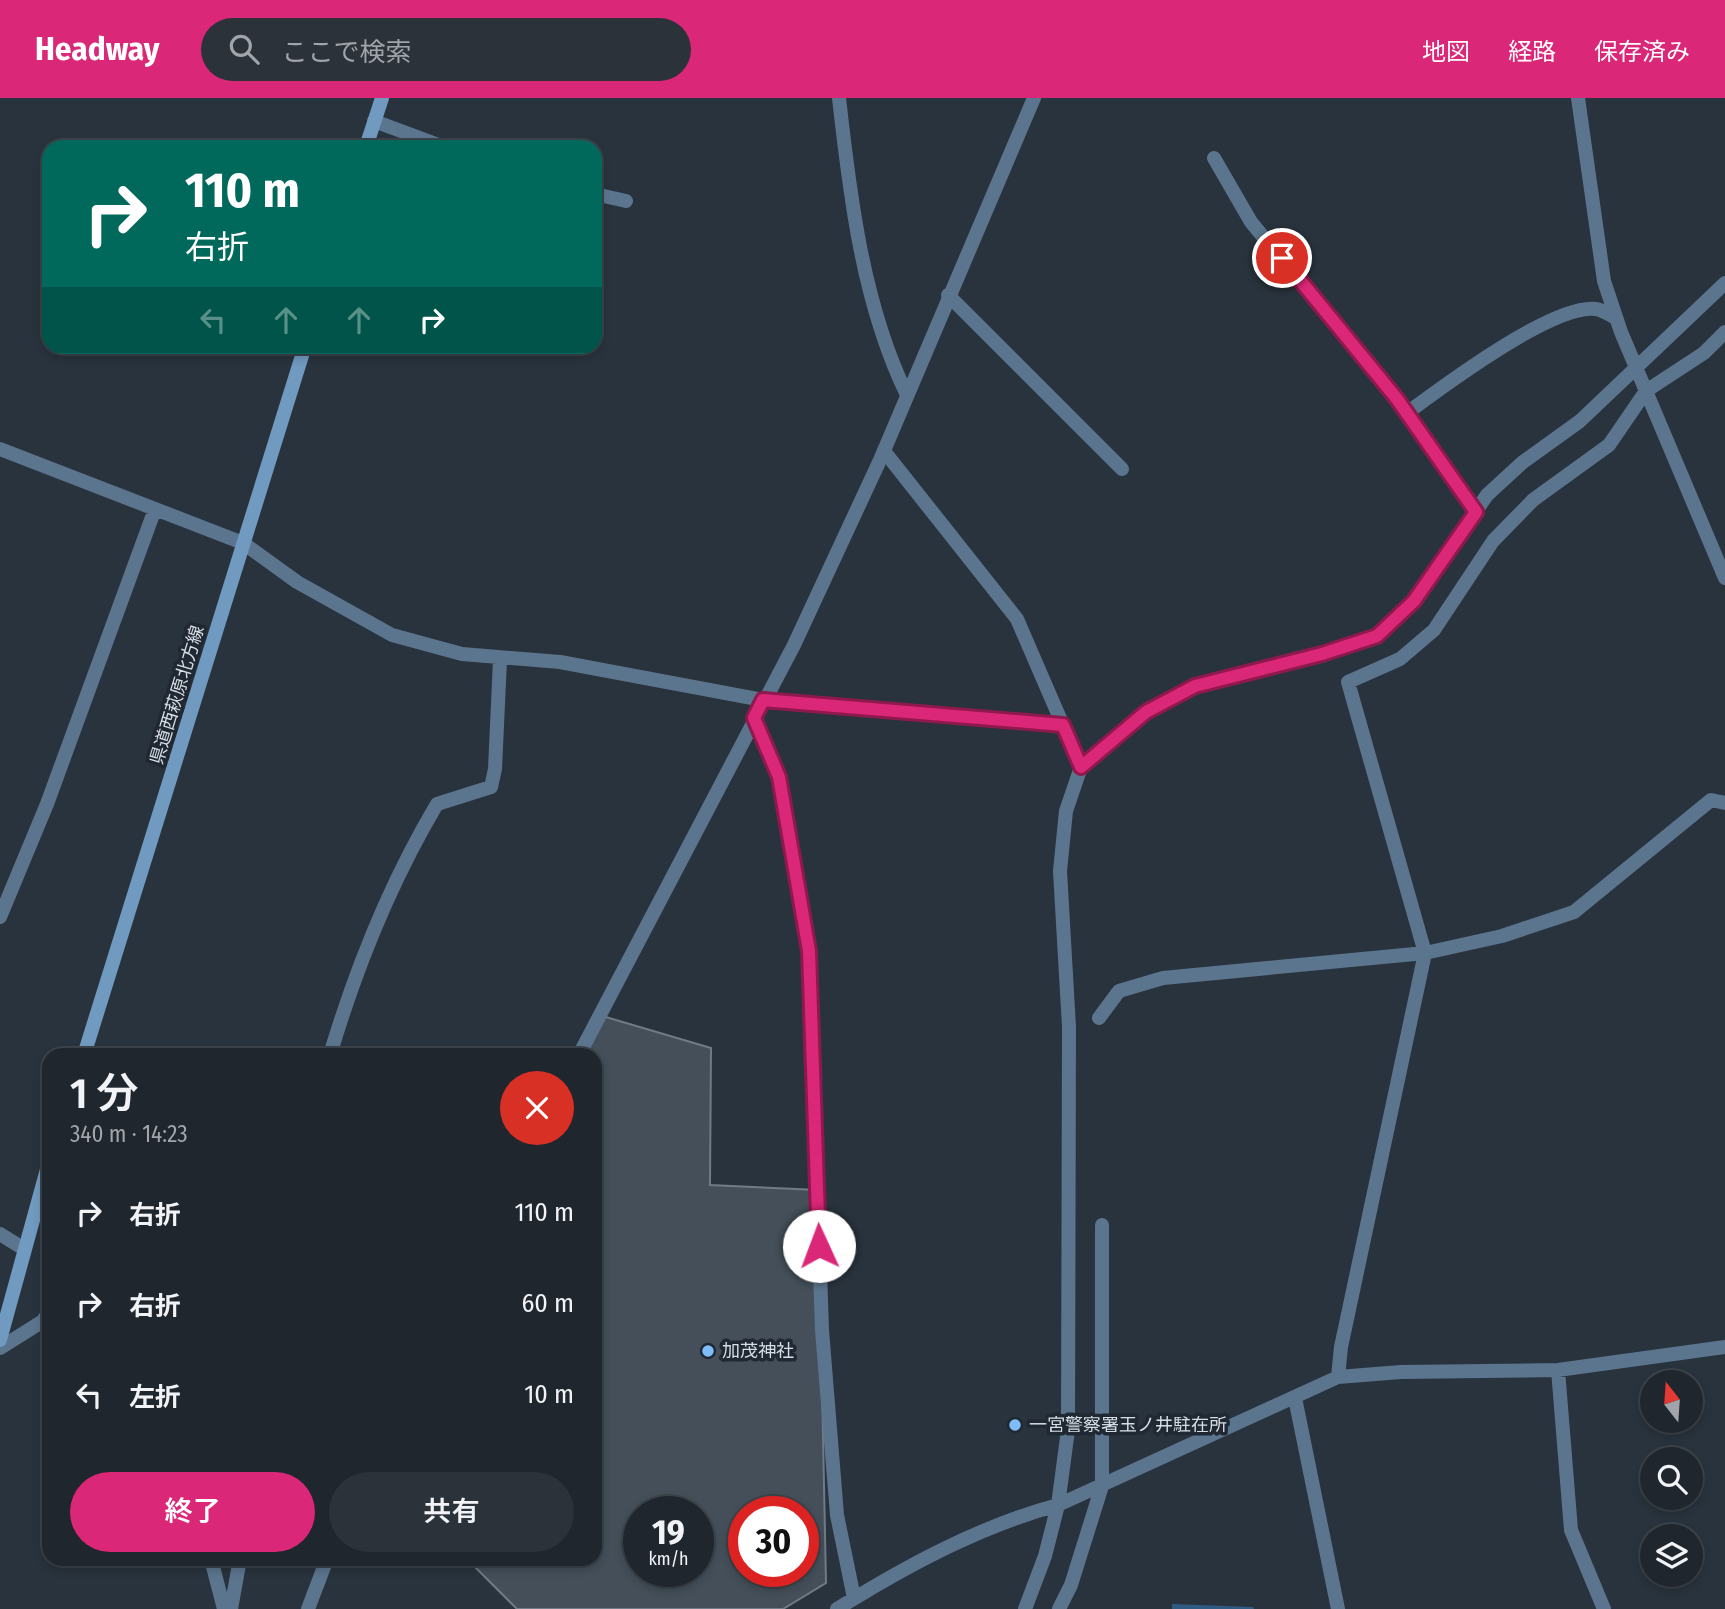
<!DOCTYPE html>
<html lang="ja">
<head>
<meta charset="utf-8">
<style>
  :root { --surface:#1f262e; --page:#2c323a; --text:#f1f3f6; --muted:#a1a5aa; --line:#3c434a; --accent:#db2777 }
  body { margin:0; font-family:"Fira Sans Condensed","Noto Sans JP",sans-serif; background:var(--page); color:var(--text); height:100vh; display:flex; flex-direction:column; font-size:26px; white-space:nowrap }
  * { box-sizing:border-box; margin:0 }
  p { font-size:23px; color:var(--muted) }
  .icon { flex:none; width:38px; height:38px; fill:none; stroke:currentColor; stroke-width:2; stroke-linecap:round; stroke-linejoin:round }
  .map { position:relative; flex:1; overflow:hidden }
  .sheet { position:absolute; left:42px; top:950px; width:560px; height:518px; display:flex; flex-direction:column; background:var(--surface); border-radius:21px; box-shadow:0 4px 10px #0003,0 0 0 2px var(--line) }
  .sheet>* { flex:none }
  .banner { position:absolute; left:42px; top:42px; width:560px; height:214px; border-radius:21px; box-shadow:0 4px 10px #0003,0 0 0 2px var(--line); background:#00695c; color:#fff; overflow:hidden }
  .needle { width:46px; rotate:343deg }
  .fabs { position:absolute; left:1640px; top:1272px; display:grid; gap:14px }
  .fabs a { display:grid; place-items:center; width:63px; height:63px; border-radius:50%; background:var(--surface); box-shadow:0 4px 10px #0003,0 0 0 2px var(--line); font-size:35px }
  .speed { position:absolute; left:623px; top:1398px; display:flex; gap:14px; font-size:35px; font-weight:700; text-align:center }
  .speed>* { display:grid; place-content:center; width:91px; height:91px; border-radius:50%; background:var(--surface); box-shadow:0 4px 10px #0003,0 0 0 2px var(--line); line-height:1 }
  .speed small { font-size:18px; font-weight:400 }
  .speed .limit { border:10px solid #d22; background:#fff; color:#111 }
  .pin { position:absolute; display:grid; place-items:center; width:60px; height:60px; color:#fff; margin:-30px; border:4px solid #fff; border-radius:50%; box-shadow:0 2px 7px #0007 }
  .me { position:absolute; width:77px; margin:-38px; rotate:358deg; stroke-linejoin:round; filter:drop-shadow(0 0 5px #0008) }
  .turn { display:flex; align-items:center; gap:24px; height:147px; padding:0 28px; font-size:32px }
  .turn .icon { width:91px; height:91px; stroke-width:2.5 }
  .turn b { display:block; font-size:49px; line-height:60px }
  .lanes { display:flex; align-items:center; height:66px; padding:0 28px; background:#0003; justify-content:center; gap:35px; direction:ltr }
  .lanes .off { opacity:.35 }
  .round { display:grid; place-items:center; flex:none; width:74px; height:74px; border-radius:37px; background:var(--page) }
  .head { display:flex; align-items:center; justify-content:space-between; height:119px; padding:0 28px }
  h1 { font-size:42px; font-weight:600; line-height:52px }
  .action { display:flex; gap:14px; margin-top:auto; padding:14px 28px }
  .action a { flex:1; height:80px; border-radius:42px; background:var(--accent); color:#fff; font-size:28px; font-weight:600; line-height:80px; text-align:center }
  .action a+a { background:var(--page); color:var(--text) }
  ul { padding:0; list-style:none }
  li { display:flex; align-items:center; gap:21px; height:91px; padding:0 28px }
  li div { flex:1 }
  li b { display:block; font-size:26px }
  li em { font-style:normal }
  header { display:flex; align-items:center; gap:42px; box-sizing:border-box; height:98px; padding:0 35px; background:var(--accent); color:#fff }
  header strong { font-size:33px }
  nav { display:flex; gap:38px; margin-inline-start:auto; font-size:24px }
  .search { width:490px; height:63px; background:var(--page); display:flex; align-items:center; gap:18px; box-sizing:border-box; padding:0 24px; border-radius:38px; color:var(--muted); font-size:26px }
  .map>svg:first-child { display:block }
</style>
</head>
<body>
<header>
<strong>Headway</strong>
<div class="search"><svg class="icon" aria-label="search" viewBox="0 0 24 24"><circle cx="10" cy="10" r="6"/><path d="M15 15l6 6"/></svg>ここで検索</div>
<nav><a>地図</a><a>経路</a><a>保存済み</a></nav>
</header>
<div class="map">
<svg width="1725" height="1511" viewBox="0 0 1725 1511">
  <rect width="100%" height="100%" fill="#29333d"/>
  <!-- green -->
  <path fill="#2f5a82" d="M1172,1506L1253,1509L1254,1511H1172Z"/>
  <!-- building -->
  <path fill="#444f59" stroke="#707b87" stroke-width="2" fill-rule="evenodd" d="M599,917L711,950L710,1087L818,1092L826,1485L783,1511H517L467,1461H595V957H579ZM639,1414H698V1474H639ZM744,1414H803V1474H744Z"/>
  <g fill="none" stroke-linecap="round" stroke-linejoin="round">
    <!-- minor -->
    <path stroke="#5b758e" stroke-width="14" d="M839,0C850,99 863,207 907,297
      M1578,0L1604,183L1621,234L1725,480
      M374,23L444,49
      M1214,60L1251,124L1397,301L1476,414
      M595,96L626,103
      M948,197L1122,371
      M1407,315C1442,289 1554,205 1596,211C1603,212 1610,217 1616,220
      M0,351L243,445L297,484L392,537L462,556L560,564L763,602L1063,627
      M884,353L1017,521L1081,669
      M754,620L779,679L809,853L822,1232L837,1417L854,1500
      M0,819L47,706L155,411
      M1099,920L1119,893L1163,880L1425,855L1502,838L1574,814L1711,702L1725,705
      M330,957C356,870 390,785 437,706L491,689L495,671L500,562
      M0,1136L24,1151
      M0,1250L43,1223L49,1213
      M1558,1272L1571,1432L1604,1511
      M1338,1279L1341,1249L1425,855L1348,584L1400,561L1434,532L1493,443L1533,402L1609,347L1646,293L1704,255L1725,234
      M1295,1300L1338,1511
      M211,1461L224,1511
      M231,1511L240,1461
      M837,1511C906,1468 980,1428 1058,1407L1338,1279L1401,1274L1558,1272L1725,1249
      M1025,1511L1045,1458L1058,1407L1068,1332L1069,929L1060,773L1066,713L1081,669L1146,614L1196,588L1323,556L1377,538L1414,504L1487,397L1523,364L1580,323L1725,185
      M1059,1511L1071,1487L1102,1388V1127"/>
    <!-- tertiary -->
    <path stroke="#5b758e" stroke-width="14" d="M579,957L794,547L880,362L1034,0
      M308,1511L327,1461"/>
    <!-- secondary -->
    <path stroke="#719ac1" stroke-width="14" d="M366,49L382,0
      M84,957L305,248
      M0,1242L49,1064"/>
  </g>
  <g fill="none" stroke-linecap="round" stroke-linejoin="round">
    <defs>
      <path id="route" d="M819,1148L809,853L779,679L754,620L763,602L1063,627L1081,669L1146,614L1195,588L1322,556L1377,538L1414,503L1476,414L1397,301L1282,160"/>
    </defs>
    <!-- route casing -->
    <use href="#route" stroke="#8e194d" stroke-width="18"/>
    <!-- route -->
    <use href="#route" stroke="#db2777" stroke-width="12"/>
  </g>
  <!-- markers -->
  <g fill="#7ebdf9" stroke="#202933" stroke-width="2.5">
    <circle cx="708" cy="1253" r="7"/>
    <circle cx="1015" cy="1327" r="7"/>
  </g>
  <g text-anchor="middle" stroke-width="7" stroke-linejoin="round" paint-order="stroke">
    <!-- street labels -->
    <g font-size="18" fill="#d7dde4" stroke="#202933">
      <text transform="translate(177 597) rotate(-73)" y="6">県道西萩原北方線</text>
    </g>
    <!-- poi labels -->
    <g font-size="18" fill="#d7dde4" stroke="#202933" text-anchor="start">
      <text x="722" y="1259">加茂神社</text>
      <text x="1029" y="1333">一宮警察署玉ノ井駐在所</text>
    </g>
  </g>
</svg>
<div class="fabs">
<a><svg class="needle" viewBox="-14 -14 28 28"><path d="M0-13l5 13h-10z" fill="#e53935"/><path d="M0 13l5-13h-10z" fill="#a1a5aa"/></svg></a>
<a><svg class="icon" aria-label="search" viewBox="0 0 24 24"><circle cx="10" cy="10" r="6"/><path d="M15 15l6 6"/></svg></a>
<a><svg class="icon" aria-label="layers" viewBox="0 0 24 24"><path d="M12 4l9 5-9 5-9-5zM3 14l9 5 9-5"/></svg></a>
</div>
<div class="speed"><div>19<small>km/h</small></div><div class="limit">30</div></div>
<div class="pin" style="left:1282px;top:160px;background:#d93025"><svg class="icon" aria-label="arrive" viewBox="0 0 24 24"><path d="M6 21V4h12l-3 4 3 4H6"/></svg></div>
<svg class="me" style="left:819px;top:1148px" viewBox="-20 -20 40 40"><circle r="19" fill="#fff"/><path d="M0-13L10 11 0 6-10 11z" fill="#db2777"/></svg>
<div class="banner">
<div class="turn"><svg class="icon" aria-label="right" viewBox="0 0 24 24"><path d="M7 20v-9h11M14 6l5 5-5 5"/></svg><div><b>110 m</b>右折</div></div>
<div class="lanes"><svg class="icon off" aria-label="left" viewBox="0 0 24 24"><path d="M17 20v-9H6M10 6l-5 5 5 5"/></svg><svg class="icon off" aria-label="ahead" viewBox="0 0 24 24"><path d="M12 20V5M6 11l6-6 6 6"/></svg><svg class="icon off" aria-label="ahead" viewBox="0 0 24 24"><path d="M12 20V5M6 11l6-6 6 6"/></svg><svg class="icon" aria-label="right" viewBox="0 0 24 24"><path d="M7 20v-9h11M14 6l5 5-5 5"/></svg></div>
</div>
<section class="sheet">
<div class="head"><div><h1>1 分</h1><p>340 m · 14:23</p></div><a class="round" style="background:#d93025;color:#fff"><svg class="icon" aria-label="close" viewBox="0 0 24 24"><path d="M6 6l12 12M18 6L6 18"/></svg></a></div>
<ul>
<li><svg class="icon" aria-label="right" viewBox="0 0 24 24"><path d="M7 20v-9h11M14 6l5 5-5 5"/></svg><div><b>右折</b></div><em>110 m</em></li>
<li><svg class="icon" aria-label="right" viewBox="0 0 24 24"><path d="M7 20v-9h11M14 6l5 5-5 5"/></svg><div><b>右折</b></div><em>60 m</em></li>
<li><svg class="icon" aria-label="left" viewBox="0 0 24 24"><path d="M17 20v-9H6M10 6l-5 5 5 5"/></svg><div><b>左折</b></div><em>10 m</em></li>
</ul>
<div class="action"><a>終了</a><a>共有</a></div>
</section>
</div>
</body>
</html>
